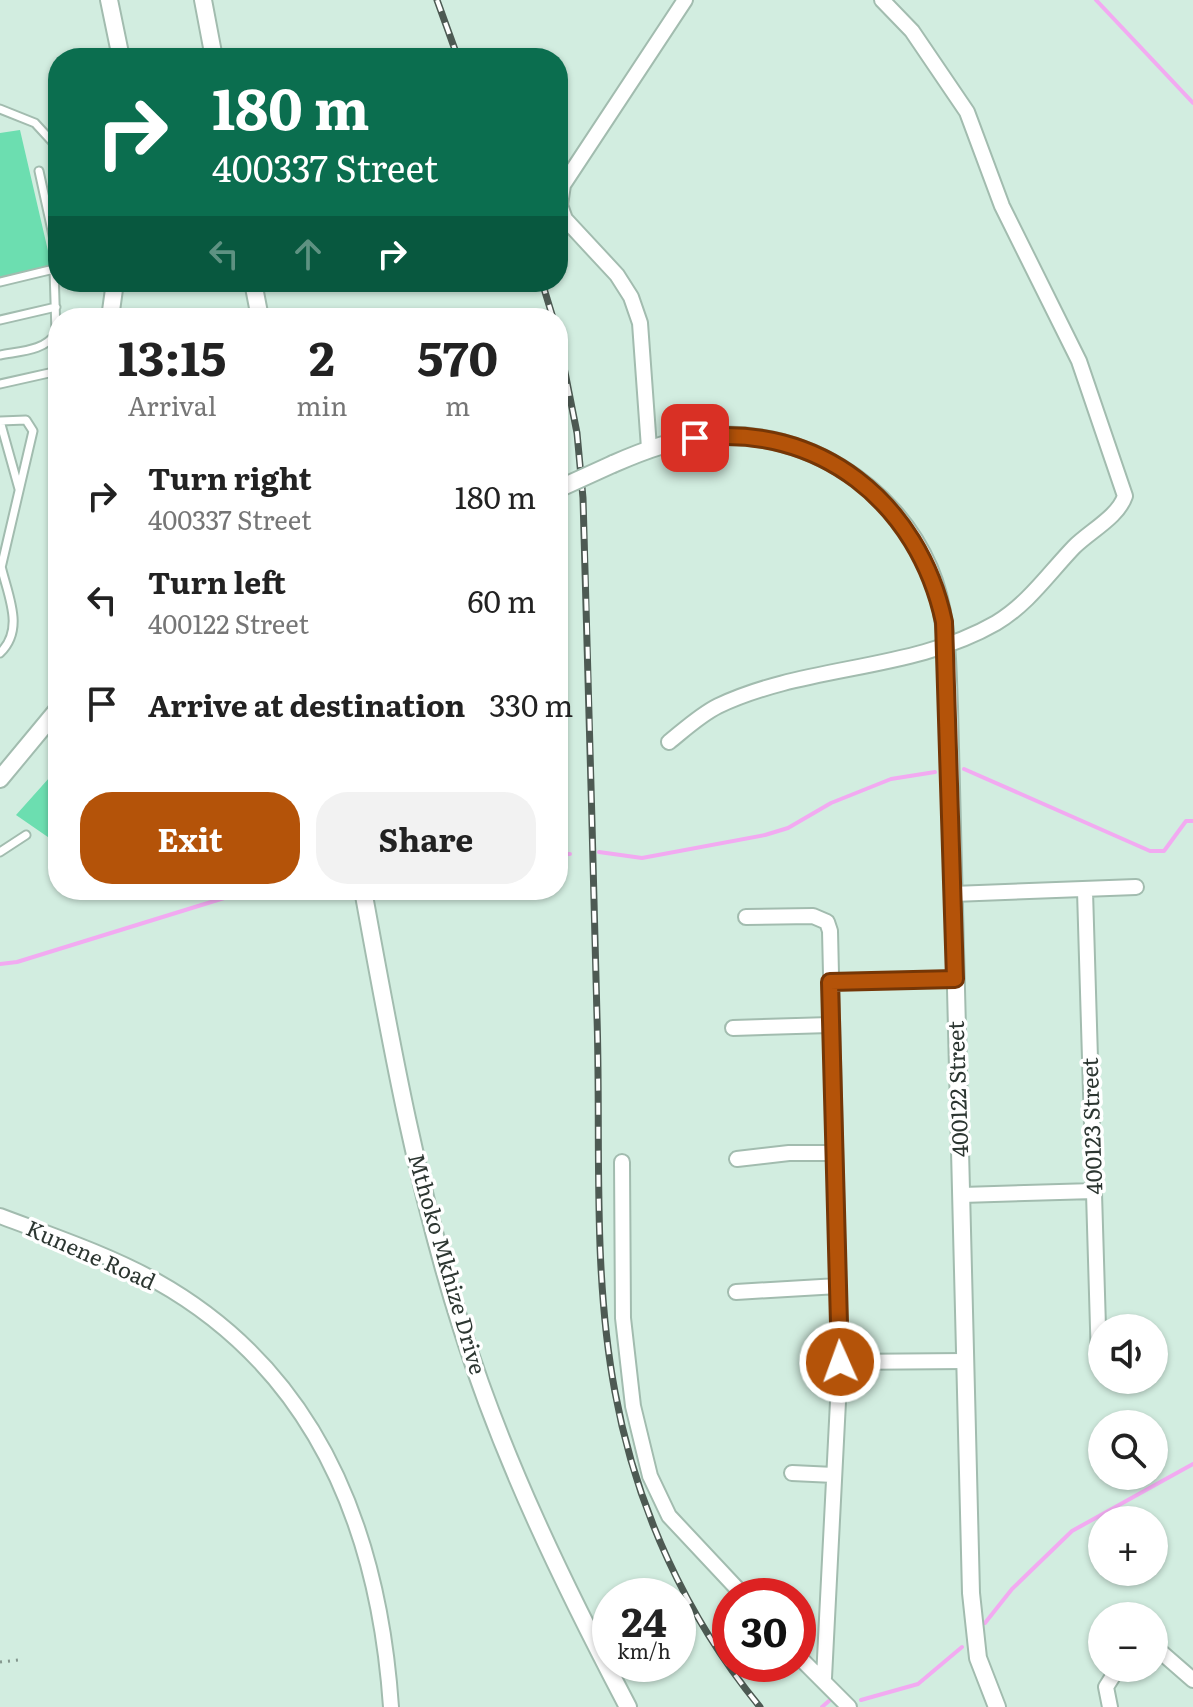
<!DOCTYPE html>
<html lang="en">
<head>
<meta charset="utf-8">
<style>
  :root { --surface:#fff; --page:#f2f2f2; --text:#222; --muted:#767676; --accent:#b45309 }
  body { margin:0; font-family:Literata,serif; background:var(--page); color:var(--text); height:100vh; display:flex; flex-direction:column; font-size:30px; white-space:nowrap }
  * { box-sizing:border-box; margin:0 }
  p { font-size:26px; color:var(--muted) }
  .icon { flex:none; width:44px; height:44px; fill:none; stroke:currentColor; stroke-width:2; stroke-linecap:round; stroke-linejoin:round }
  .map { position:relative; flex:1; overflow:hidden }
  .panel { position:absolute; left:48px; top:308px; width:520px; height:592px; display:flex; flex-direction:column; background:var(--surface); border-radius:32px; box-shadow:0 2px 6px #0004 }
  .panel>* { flex:none }
  .top-card { position:absolute; left:48px; top:48px; width:520px; height:244px; border-radius:32px; box-shadow:0 2px 6px #0004; background:#0b6e4f; color:#fff; overflow:hidden }
  .fabs { position:absolute; left:1088px; top:1314px; display:grid; gap:16px }
  .fabs a { display:grid; place-items:center; width:80px; height:80px; border-radius:50%; background:var(--surface); box-shadow:0 2px 6px #0004; font-size:40px }
  .speed { position:absolute; left:592px; top:1578px; display:flex; gap:16px; font-size:40px; font-weight:700; text-align:center }
  .speed>* { display:grid; place-content:center; width:104px; height:104px; border-radius:50%; background:var(--surface); box-shadow:0 2px 6px #0004; line-height:1 }
  .speed small { font-size:20px; font-weight:400 }
  .speed .limit { border:12px solid #d22; background:#fff; color:#111 }
  .pin { position:absolute; display:grid; place-items:center; width:68px; height:68px; color:#fff; margin:-34px; border-radius:16px; box-shadow:0 4px 12px #0006 }
  .me { position:absolute; width:88px; margin:-44px; rotate:358deg; stroke-linejoin:round; filter:drop-shadow(0 0 6px #0008) }
  .turn { display:flex; align-items:center; gap:28px; height:168px; padding:0 32px; font-size:36px }
  .turn .icon { width:104px; height:104px; stroke-width:2.5 }
  .turn b { display:block; font-size:56px; line-height:68px }
  .lanes { display:flex; align-items:center; height:76px; padding:0 32px; background:#0003; justify-content:center; gap:40px; direction:ltr }
  .lanes .off { opacity:.35 }
  .eta { display:flex; justify-content:space-evenly; align-items:center; height:136px; text-align:center }
  .eta b { font-size:48px; font-weight:700; line-height:56px }
  .action { display:flex; gap:16px; margin-top:auto; padding:16px 32px }
  .action a { flex:1; height:92px; border-radius:32px; background:var(--accent); color:#fff; font-size:32px; font-weight:700; line-height:92px; text-align:center }
  .action a+a { background:var(--page); color:var(--text) }
  ul { padding:0; list-style:none }
  li { display:flex; align-items:center; gap:24px; height:104px; padding:0 32px }
  li div { flex:1 }
  li b { display:block; font-size:30px }
  li em { font-style:normal }
  .map>svg:first-child { display:block }
</style>
</head>
<body>
<div class="map">
<svg width="1193" height="1707" viewBox="0 0 1193 1707">
  <rect width="100%" height="100%" fill="#d2ede0"/>
  <g fill="none" stroke-linecap="round" stroke-linejoin="round">
    <!-- stream -->
    <path stroke="#f2aaf1" stroke-width="4" d="M1096,0L1193,103
      M964,769L1150,851H1164L1186,821H1193
      M599,852L642,858L765,835L788,828L831,803L891,779L935,772
      M558,854H570
      M0,964L17,962L250,890
      M985,1623L1012,1589L1072,1531L1193,1464
      M861,1700L918,1684L962,1647
      M822,1707L830,1700"/>
  </g>
  <!-- building -->
  <path fill="#6cdeb0" d="M20,130L52,268L0,280V133Z
    M58,768V844L16,815Z"/>
  <g fill="none" stroke-linecap="round" stroke-linejoin="round">
    <defs>
      <path id="service" d="M0,109L35,123L58,148
        M39,171L58,258
        M0,282L54,269
        M0,320L56,307
        M0,355C20,351 45,351 56,333L54,269L58,260
        M0,384L58,371
        M0,421L26,420L33,431L1,568
        M0,421L19,489
        M0,653C25,629 8,596 1,566
        M0,852L26,835"/>
      <path id="minor" d="M649,448L640,323L631,297L617,275L565,219L560,205L563,185L685,0
        M669,742C684,730 700,715 718,706C806,664 911,672 996,623C1028,604 1049,573 1074,547C1090,531 1118,517 1125,496L1079,361L1002,206L967,112L912,31L882,0
        M1085,891L1099,1361
        M953,894L1136,887
        M746,917L813,916L827,922L830,931L840,1362L824,1678
        M830,982L955,979
        M733,1028L830,1025
        M737,1159L789,1153H834
        M622,1162L623,1318L633,1406L650,1476L669,1516L744,1596
        M962,1195L1094,1191
        M0,1216C53,1236 107,1254 156,1281C317,1371 379,1532 391,1707
        M736,1292L838,1286
        M840,1362L966,1361
        M792,1473L834,1475
        M1154,1646L1193,1680
        M798,1656L849,1707
        M1110,1707L1106,1687L1118,1668"/>
      <path id="tertiary" d="M109,0L121,58
        M203,0L214,58
        M253,282L260,318
        M110,318L115,282
        M613,464C645,450 677,438 713,436C803,430 893,484 929,568C948,612 947,660 949,707L971,1593L978,1658L997,1707
        M0,779L58,709
        M363,890C390,1038 416,1185 462,1329C503,1460 564,1585 628,1707"/>
    </defs>
    <!-- service casing -->
    <use href="#service" stroke="#a2bcaf" stroke-width="11"/>
    <!-- minor casing -->
    <use href="#minor" stroke="#a2bcaf" stroke-width="18"/>
    <!-- tertiary casing -->
    <use href="#tertiary" stroke="#a2bcaf" stroke-width="20"/>
    <!-- path -->
    <path stroke="#84978e" stroke-width="3" stroke-dasharray="2 6" stroke-linecap="butt" d="M0,1662L19,1660"/>
    <!-- service -->
    <use href="#service" stroke="#fff" stroke-width="7"/>
    <!-- minor -->
    <use href="#minor" stroke="#fff" stroke-width="14"/>
    <!-- tertiary -->
    <use href="#tertiary" stroke="#fff" stroke-width="16"/>
    <defs>
      <path id="rail" d="M437,0L458,58
        M542,282L553,318
        M558,337L577,433L583,498C589,671 592,844 597,1017C601,1141 592,1270 615,1392C636,1507 686,1617 760,1707"/>
    </defs>
    <!-- rail casing -->
    <use href="#rail" stroke="#4d5a53" stroke-width="7"/>
    <!-- rail -->
    <use href="#rail" stroke="#fff" stroke-width="4" stroke-dasharray="12" stroke-linecap="butt"/>
    <defs>
      <path id="tertiary-bridge" d="M558,489L613,464"/>
    </defs>
    <!-- tertiary-bridge casing -->
    <use href="#tertiary-bridge" stroke="#a2bcaf" stroke-width="20" stroke-linecap="butt"/>
    <!-- tertiary-bridge -->
    <use href="#tertiary-bridge" stroke="#fff" stroke-width="16"/>
  </g>
  <g fill="none" stroke-linecap="round" stroke-linejoin="round">
    <defs>
      <path id="route" d="M695,438C819,422 919,503 944,622L955,979L830,982L840,1362"/>
    </defs>
    <!-- route casing -->
    <use href="#route" stroke="#753606" stroke-width="20"/>
    <!-- route -->
    <use href="#route" stroke="#b45309" stroke-width="14"/>
  </g>
  <g text-anchor="middle" stroke-width="7" stroke-linejoin="round" paint-order="stroke">
    <!-- street labels -->
    <g font-size="22" fill="#2c3631" stroke="#fff">
      <text transform="translate(958 1089) rotate(-92)" y="8">400122 Street</text>
      <text transform="translate(1092 1126) rotate(-92)" y="8">400123 Street</text>
      <text transform="translate(91 1255) rotate(24)" y="8">Kunene Road</text>
      <text transform="translate(447 1264) rotate(74)" y="8">Mthoko Mkhize Drive</text>
    </g>
  </g>
</svg>
<div class="fabs">
<a><svg class="icon" aria-label="sound" viewBox="0 0 24 24"><path d="M4 9h4l5-4v14l-5-4H4zM17 9q2 3 0 6"/></svg></a>
<a><svg class="icon" aria-label="search" viewBox="0 0 24 24"><circle cx="10" cy="10" r="6"/><path d="M15 15l6 6"/></svg></a>
<a>+</a>
<a>−</a>
</div>
<div class="speed"><div>24<small>km/h</small></div><div class="limit">30</div></div>
<div class="pin" style="left:695px;top:438px;background:#d93025"><svg class="icon" aria-label="arrive" viewBox="0 0 24 24"><path d="M6 21V4h12l-3 4 3 4H6"/></svg></div>
<svg class="me" style="left:840px;top:1362px" viewBox="-20 -20 40 40"><circle r="17" fill="#b45309" stroke="#fff" stroke-width="3"/><path d="M0-11L8 9 0 5-8 9z" fill="#fff"/></svg>
<div class="top-card">
<div class="turn"><svg class="icon" aria-label="right" viewBox="0 0 24 24"><path d="M7 20v-9h11M14 6l5 5-5 5"/></svg><div><b>180 m</b>400337 Street</div></div>
<div class="lanes"><svg class="icon off" aria-label="left" viewBox="0 0 24 24"><path d="M17 20v-9H6M10 6l-5 5 5 5"/></svg><svg class="icon off" aria-label="ahead" viewBox="0 0 24 24"><path d="M12 20V5M6 11l6-6 6 6"/></svg><svg class="icon" aria-label="right" viewBox="0 0 24 24"><path d="M7 20v-9h11M14 6l5 5-5 5"/></svg></div>
</div>
<section class="panel">
<div class="eta">
<div><b>13:15</b><p>Arrival</p></div>
<div><b>2</b><p>min</p></div>
<div><b>570</b><p>m</p></div>
</div>
<ul>
<li><svg class="icon" aria-label="right" viewBox="0 0 24 24"><path d="M7 20v-9h11M14 6l5 5-5 5"/></svg><div><b>Turn right</b><p>400337 Street</p></div><em>180 m</em></li>
<li><svg class="icon" aria-label="left" viewBox="0 0 24 24"><path d="M17 20v-9H6M10 6l-5 5 5 5"/></svg><div><b>Turn left</b><p>400122 Street</p></div><em>60 m</em></li>
<li><svg class="icon" aria-label="arrive" viewBox="0 0 24 24"><path d="M6 21V4h12l-3 4 3 4H6"/></svg><div><b>Arrive at destination</b></div><em>330 m</em></li>
</ul>
<div class="action"><a>Exit</a><a>Share</a></div>
</section>
</div>
</body>
</html>
